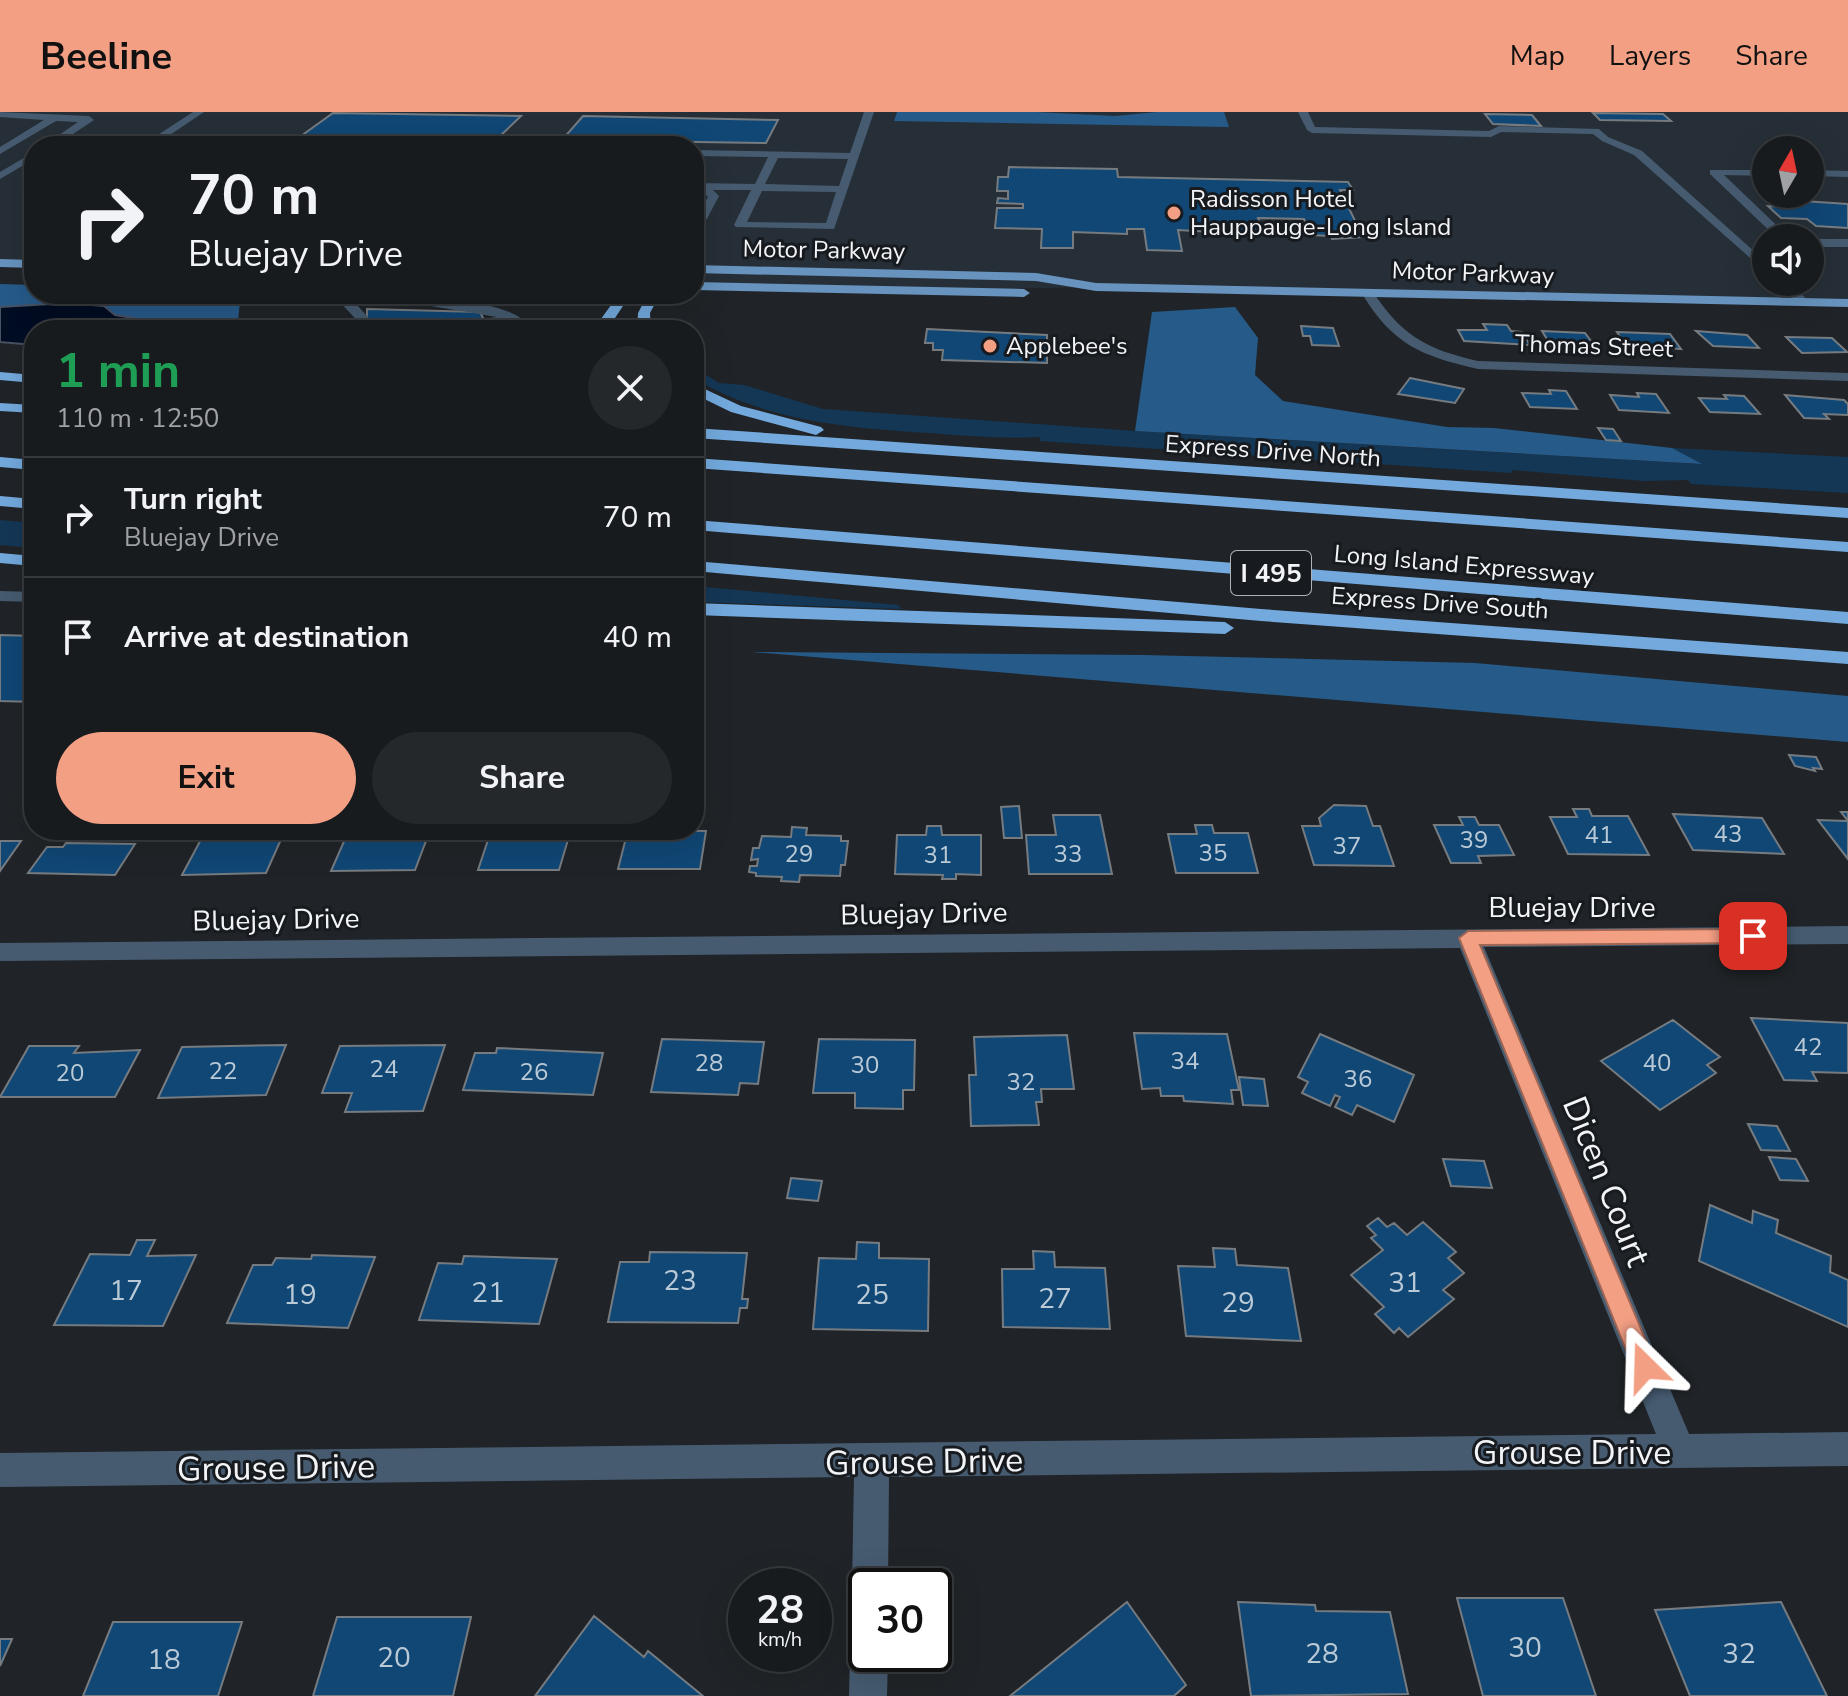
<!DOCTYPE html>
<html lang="en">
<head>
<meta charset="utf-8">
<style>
  :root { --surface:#181b1e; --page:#25282b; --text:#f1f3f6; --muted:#9fa1a4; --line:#36393c; --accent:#f39f84 }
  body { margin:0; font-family:"Nunito Sans",sans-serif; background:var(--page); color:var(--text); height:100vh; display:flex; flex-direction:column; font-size:30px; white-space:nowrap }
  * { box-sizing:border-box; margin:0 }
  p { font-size:26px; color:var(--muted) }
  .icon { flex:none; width:44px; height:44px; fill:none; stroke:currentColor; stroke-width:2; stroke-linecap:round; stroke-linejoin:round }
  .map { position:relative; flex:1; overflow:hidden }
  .drawer { position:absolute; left:24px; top:208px; width:680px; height:520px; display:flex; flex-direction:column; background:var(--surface); border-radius:32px; box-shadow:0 8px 32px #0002,0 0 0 2px var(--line) }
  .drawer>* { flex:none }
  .hud { position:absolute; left:24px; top:24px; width:680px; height:168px; border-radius:32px; box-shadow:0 8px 32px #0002,0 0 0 2px var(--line); background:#181b1e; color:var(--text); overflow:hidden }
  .needle { width:52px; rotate:9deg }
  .controls { position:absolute; left:1752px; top:24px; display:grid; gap:16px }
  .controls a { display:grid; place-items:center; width:72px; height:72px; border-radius:50%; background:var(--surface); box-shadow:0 8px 32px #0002,0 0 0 2px var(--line); font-size:40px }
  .speed { position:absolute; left:728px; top:1456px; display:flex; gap:16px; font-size:40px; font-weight:700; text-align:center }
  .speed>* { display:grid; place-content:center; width:104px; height:104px; border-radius:50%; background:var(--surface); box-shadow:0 8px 32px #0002,0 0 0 2px var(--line); line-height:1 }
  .speed small { font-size:20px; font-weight:400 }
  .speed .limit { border:4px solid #111; border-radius:12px; background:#fff; color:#111 }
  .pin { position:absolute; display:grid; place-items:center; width:68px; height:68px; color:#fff; margin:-34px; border-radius:16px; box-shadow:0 4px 12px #0006 }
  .me { position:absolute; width:88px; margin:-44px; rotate:338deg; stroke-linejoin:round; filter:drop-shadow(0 0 6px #0008) }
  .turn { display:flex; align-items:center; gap:28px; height:168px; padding:0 32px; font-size:36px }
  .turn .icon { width:104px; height:104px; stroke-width:2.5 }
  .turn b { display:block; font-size:56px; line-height:68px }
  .round { display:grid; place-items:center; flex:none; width:84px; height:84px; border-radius:42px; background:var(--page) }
  .overview { display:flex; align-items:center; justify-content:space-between; height:136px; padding:0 32px }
  h1 { font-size:48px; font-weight:700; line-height:60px; color:#1e9e55 }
  .primary-button { display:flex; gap:16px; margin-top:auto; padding:16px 32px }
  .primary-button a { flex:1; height:92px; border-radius:48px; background:var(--accent); color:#111; font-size:32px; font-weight:700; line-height:92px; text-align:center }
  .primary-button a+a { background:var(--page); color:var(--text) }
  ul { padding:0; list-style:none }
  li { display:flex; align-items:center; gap:24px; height:120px; padding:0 32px; border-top:2px solid var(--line) }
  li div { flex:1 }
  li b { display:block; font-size:30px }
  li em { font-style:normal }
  header { display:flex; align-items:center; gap:48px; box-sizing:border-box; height:112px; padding:0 40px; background:var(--accent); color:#111 }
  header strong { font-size:38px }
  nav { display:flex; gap:44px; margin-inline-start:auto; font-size:28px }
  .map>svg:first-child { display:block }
</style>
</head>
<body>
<header>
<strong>Beeline</strong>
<nav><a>Map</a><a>Layers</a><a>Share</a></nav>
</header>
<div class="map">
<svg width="1848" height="1584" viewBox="0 0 1848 1584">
  <rect width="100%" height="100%" fill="#202428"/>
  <!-- built -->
  <path fill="#262f37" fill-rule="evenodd" d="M0,0H1848V193L1096,175L896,179L694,173V34H34V154L0,153ZM1766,38H1810V82H1766ZM1766,126H1810V170H1766Z"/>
  <!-- green -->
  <path fill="#143756" d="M694,255L719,271L744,273L823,297L1135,319L1699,352L1672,336L1848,345V381L1691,372L1688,368L1644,369L1512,358L1511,361L1040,329V325C1003,327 966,324 930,321C850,316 763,309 694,266Z
    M0,408L34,411V436L0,433Z
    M694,474L898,493L902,497L694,490Z"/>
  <!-- forest -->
  <path fill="#265a89" d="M897,0H1036L1115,4L1157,0H1224L1229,15L894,9Z
    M0,172L34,173V182H181L240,190L237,218H184L183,214L115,203L104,194L67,191L0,195Z
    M1235,195L1258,226L1255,263L1283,289L1447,315L1494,316L1672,336L1702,352L1135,319L1152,200Z
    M752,540L1143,543L1475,551L1848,584V630Z"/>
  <!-- water -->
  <path fill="#000d23" stroke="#495263" stroke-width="2" d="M67,191L104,194L115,203L183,214L184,218H34V233L0,230V195Z"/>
  <!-- building -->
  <path fill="#104775" stroke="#767b80" stroke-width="2" d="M333,1L521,4L497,27L301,24Z
    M1593,1L1663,2L1671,9L1600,8Z
    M1485,2L1532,3L1541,14L1493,12Z
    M583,4L778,8L766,31L562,28Z
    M1009,55L1117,57L1118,65L1348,70L1353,78H1340L1363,125L1332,127L1331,124L1311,123L1304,107L1258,106L1263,121L1213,123L1212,120L1178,118L1182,139L1147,138L1144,117H1127V122L1073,120V136H1041L1042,117L995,116L997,96H1023V92L997,91L998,86L1008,87V79H997L998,65H1008Z
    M1803,89L1848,92V116L1816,114L1807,107L1781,106L1768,94L1790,95L1785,91H1806Z
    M367,197L480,200L485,210L367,207Z
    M1483,212L1507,213L1511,219L1522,220L1530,233L1464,229L1458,218H1487Z
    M1301,214L1333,216L1339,234L1312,233L1310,224H1303Z
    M927,217L1047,223V251L942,248L943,238H933V231H925Z
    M1542,219L1585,221L1594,233L1552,235Z
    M1696,219L1747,223L1759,236L1713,234Z
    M1617,220L1670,222L1681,237L1625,232Z
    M1786,225L1832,226L1847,240L1802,241Z
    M1410,266L1464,277L1455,291L1398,282Z
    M1549,278L1566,279L1577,297L1530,295L1522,281L1551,282Z
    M1637,281L1656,282L1669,301L1619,298L1610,283L1639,285Z
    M1724,283L1744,284L1760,302L1710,300L1699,286L1727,287Z
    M1785,283L1844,288L1848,292V303L1824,302L1829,307L1804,306Z
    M1598,316L1613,317L1621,329L1606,328Z
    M0,523L34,524V590L0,589Z
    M1789,643L1816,645L1822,657L1813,656L1815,659L1795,654Z
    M1334,693L1366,694L1373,714H1380L1394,754L1314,753L1302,714H1321L1319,706Z
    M1019,694L1022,726H1004L1001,695Z
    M1573,697H1589L1592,704H1628L1649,743L1568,742L1550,705H1577Z
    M1841,700H1848V747L1818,708L1848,709Z
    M1673,702L1762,706L1784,742L1693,738Z
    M1053,703H1100L1112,762H1029L1026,723H1056Z
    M1459,705H1475L1479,713H1499L1514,743L1478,744L1481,751H1451L1434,713H1463Z
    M1195,713H1212L1214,721H1248L1258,761H1176L1168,722H1197Z
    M927,714H941L942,723H981V763L956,762V767H942L943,763L895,762L897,723H926Z
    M792,715L807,716L806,723L841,724V729H848L845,753H841L840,764L800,763L799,770L781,769L782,765L756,764V761L749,760L750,754H757L758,747L751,748L753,736H759L762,724L791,725Z
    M206,718H256L253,724L283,723L266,761L182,763Z
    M349,718H402L401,721H429L415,758L331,759Z
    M520,718L570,721L559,758H478L490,722H519Z
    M628,718L706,719L700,757H618Z
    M0,729H21L0,759Z
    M66,731L135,732L115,763L28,761L47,735H63Z
    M1751,906L1848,911V961L1812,960L1817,969L1784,968Z
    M1673,908L1720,945L1707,953L1716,961L1660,998L1601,949Z
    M1134,921L1227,922L1239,978H1231L1233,992L1184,989L1183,984H1161L1160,976L1142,977Z
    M1320,922L1414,963L1394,1010L1357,993L1352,1003L1335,995L1340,985L1335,983L1330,994L1302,981L1308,970L1298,965Z
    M1067,923L1074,977H1041L1042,990H1036L1039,1013L971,1014L969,963H976L974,925Z
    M662,927L764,930L758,972L740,971L738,983L651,980Z
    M819,927L915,928L914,978H903V997L855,996V981H813Z
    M286,933L266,983L158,986L182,935Z
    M445,933L423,999L345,1000L352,981H322L340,934Z
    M29,934H79L74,941L140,938L115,985H0Z
    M497,936L603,941L593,983L463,978L475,941H496Z
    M1239,965L1264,967L1268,994L1243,993Z
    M1748,1012L1777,1014L1790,1039L1761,1038Z
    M1769,1045L1796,1047L1808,1069L1780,1068Z
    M1443,1047L1484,1049L1492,1076L1451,1074Z
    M791,1066L822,1069L818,1089L787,1086Z
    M1710,1093L1752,1111L1753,1099L1778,1108L1776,1121L1831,1144L1830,1160L1848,1168V1215L1699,1149Z
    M1378,1106L1387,1115L1394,1111L1407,1123L1423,1110L1456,1140L1448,1146L1464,1161L1443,1178L1454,1187L1408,1225L1399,1216L1394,1221L1375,1202L1384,1195L1351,1163L1383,1138L1371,1126L1376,1123L1367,1114Z
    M137,1128H155L147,1144L196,1143L163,1214L54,1213L90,1142L130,1143Z
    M857,1130L879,1131V1146L929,1147L928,1219L813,1217L819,1146L856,1147Z
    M1213,1136L1235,1137L1237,1153L1288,1156L1301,1229L1186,1224L1178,1154L1215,1155Z
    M1033,1139L1054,1140L1055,1155L1105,1156L1110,1217L1003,1215L1002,1157H1034Z
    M650,1140L747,1141L742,1187H748L747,1196H740L738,1211L608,1210L620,1150H649Z
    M312,1143L375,1145L348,1216L227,1211L253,1153H272L276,1146L311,1147Z
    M464,1144L557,1147L539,1212L419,1208L438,1151L462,1152Z
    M1457,1486H1563L1596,1584H1483Z
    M1127,1490L1186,1573L1174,1584H1010Z
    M1238,1490L1315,1493L1316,1499L1390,1500L1408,1582L1251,1584Z
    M1781,1490L1827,1584H1690L1655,1498Z
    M594,1504L644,1545L648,1539L703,1584H535Z
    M337,1505H471L453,1584H313Z
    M113,1510H242L218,1584H83Z
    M0,1527H12L0,1554Z"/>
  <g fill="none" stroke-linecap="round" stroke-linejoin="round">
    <!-- minor -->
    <path fill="#465b70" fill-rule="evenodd" d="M0,0L89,4L94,8L55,34H43L78,10L56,9L0,42V35L44,8L0,5Z
      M193,0H204L161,29L273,31L278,34H146L147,30Z
      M864,0H874L834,117L736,115L734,113L751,78H713L719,84L700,120L694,123V110L708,85L700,77H694V71L755,72L768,45L694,44V38L850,41ZM778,46L848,47L839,74L765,72ZM762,79L836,80L826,111L747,110Z
      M1298,0H1308L1315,15L1489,19L1499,14L1599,17L1608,25L1642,39L1766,150V160L1634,43L1602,29L1593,22L1501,20L1491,25L1312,21L1307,18Z
      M34,40V47L0,67V60Z
      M1710,58H1766V64L1724,63L1790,126H1777L1710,62Z
      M1810,58L1848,59V65L1810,64Z
      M1810,127H1848V135H1810Z
      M1775,170H1788L1810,190L1799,193Z
      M1363,177H1371C1401,223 1425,237 1478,249L1848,261V269L1478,257C1421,244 1392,232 1361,180Z
      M336,182C376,182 491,183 522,207L515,211L461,218H424L431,214L497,205L431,194L356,192L380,218H366L337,187Z
      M0,479L34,480V490L0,489Z
      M1848,814V832L1484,835L1689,1322L1848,1320V1354L889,1365L888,1474H866V1491L857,1487L852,1474L854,1365L0,1375V1341L1656,1322L1460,836L0,849V831Z
      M866,1524V1542H888L887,1584H849L850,1542L856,1529Z"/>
    <!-- major -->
    <path fill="#6793be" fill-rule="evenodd" d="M0,147L34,148V156L0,155Z
      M694,153L1036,161L1096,171L1848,187V195L1096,179L1036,169L694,161Z
      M694,170L1024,177L1030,181L1024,185L694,178Z"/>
    <!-- highway -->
    <path fill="#73a9dd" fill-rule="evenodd" d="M619,182H631L607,218H593Z
      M648,182H660L650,201L651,218H637L638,201Z
      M0,260L34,263V271L0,268Z
      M694,272L741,294L821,315L824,318L816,323L731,300L694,282Z
      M0,291L34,293V301L0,299Z
      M694,316L1848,396V406L694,326Z
      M0,345L34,348V358L0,355Z
      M694,346L1848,430V440L694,356Z
      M0,384L34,387V397L0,394Z
      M694,408L1848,500V512L694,418Z
      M0,441L34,444V454L0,451Z
      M694,449L1261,497L1848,540V552L1261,509L694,459Z
      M694,491L1225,510L1234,516L1225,522L694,503Z"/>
  </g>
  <!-- route -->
  <path fill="#f39f84" stroke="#9e6756" stroke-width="2" d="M1753,817L1762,824L1753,831L1480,833L1657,1255L1654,1263L1645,1267L1636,1263L1633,1255L1459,826L1468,819Z"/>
  <!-- markers -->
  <g fill="#f39f84" stroke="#171a1e" stroke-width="3">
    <circle cx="1174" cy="101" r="8"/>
    <circle cx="990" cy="234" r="8"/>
  </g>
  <g text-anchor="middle" stroke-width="6" stroke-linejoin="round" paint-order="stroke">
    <!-- far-poi labels -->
    <g font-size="24" fill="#f2f4f7" stroke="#171a1e" text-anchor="start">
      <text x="1190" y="95">Radisson Hotel<tspan x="1190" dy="28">Hauppauge-Long Island</tspan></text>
      <text x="1006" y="242">Applebee's</text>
    </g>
    <!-- far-street labels -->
    <g font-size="24" fill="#f2f4f7" stroke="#171a1e">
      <text transform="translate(824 138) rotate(1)" y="8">Motor Parkway</text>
      <text transform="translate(1473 161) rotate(2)" y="8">Motor Parkway</text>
      <text transform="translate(1594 234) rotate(2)" y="8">Thomas Street</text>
      <text transform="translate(1273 339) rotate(4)" y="8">Express Drive North</text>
      <text transform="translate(1464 453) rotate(5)" y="8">Long Island Expressway</text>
      <text transform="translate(1440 491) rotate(4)" y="8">Express Drive South</text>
    </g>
    <!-- number labels -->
    <g font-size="24" fill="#bac9d6">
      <text x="1728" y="730">43</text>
      <text x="1599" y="731">41</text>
      <text x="1474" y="736">39</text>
      <text x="1347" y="742">37</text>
      <text x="1213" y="749">35</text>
      <text x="799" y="750">29</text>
      <text x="1068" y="750">33</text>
      <text x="938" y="751">31</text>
      <text x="1808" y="943">42</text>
      <text x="1185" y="957">34</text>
      <text x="709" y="959">28</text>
      <text x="1657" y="959">40</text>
      <text x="865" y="961">30</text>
      <text x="384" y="965">24</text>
      <text x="223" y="967">22</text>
      <text x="534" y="968">26</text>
      <text x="70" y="969">20</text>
      <text x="1358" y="975">36</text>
      <text x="1021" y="978">32</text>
    </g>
    <!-- shield labels -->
    <rect fill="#171a1e" stroke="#b0b3b6" stroke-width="2" x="1231" y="439" width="80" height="44" rx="6"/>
    <g font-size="26" font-weight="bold" fill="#f2f4f7">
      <text x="1271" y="470">I 495</text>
    </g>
    <!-- street labels -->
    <g font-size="28" fill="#f2f4f7" stroke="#171a1e">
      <text x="1572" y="805">Bluejay Drive</text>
      <text transform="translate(924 801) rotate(-1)" y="10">Bluejay Drive</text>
      <text transform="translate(276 807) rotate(-1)" y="10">Bluejay Drive</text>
    </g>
    <!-- near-number labels -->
    <g font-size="28" fill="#bac9d6">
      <text x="680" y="1178">23</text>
      <text x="1405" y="1180">31</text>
      <text x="126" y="1188">17</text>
      <text x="488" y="1190">21</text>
      <text x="300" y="1192">19</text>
      <text x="872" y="1192">25</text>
      <text x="1055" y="1196">27</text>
      <text x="1238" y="1200">29</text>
      <text x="1525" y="1545">30</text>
      <text x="1322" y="1551">28</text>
      <text x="1739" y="1551">32</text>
      <text x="394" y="1555">20</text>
      <text x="164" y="1557">18</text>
    </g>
    <!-- near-street labels -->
    <g font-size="34" fill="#f2f4f7" stroke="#171a1e">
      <text transform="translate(1607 1069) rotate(68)" y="12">Dicen Court</text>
      <text x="1572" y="1352">Grouse Drive</text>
      <text transform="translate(924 1349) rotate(-1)" y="12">Grouse Drive</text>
      <text transform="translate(276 1355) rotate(-1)" y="12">Grouse Drive</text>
    </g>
  </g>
</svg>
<div class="controls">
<a><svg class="needle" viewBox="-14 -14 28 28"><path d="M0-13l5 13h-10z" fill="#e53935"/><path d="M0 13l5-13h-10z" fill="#9fa1a4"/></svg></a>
<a><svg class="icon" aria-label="sound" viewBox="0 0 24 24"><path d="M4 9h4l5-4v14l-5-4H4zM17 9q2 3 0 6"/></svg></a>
</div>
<div class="speed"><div>28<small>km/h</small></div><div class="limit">30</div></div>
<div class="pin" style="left:1753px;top:824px;background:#d93025"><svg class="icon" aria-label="arrive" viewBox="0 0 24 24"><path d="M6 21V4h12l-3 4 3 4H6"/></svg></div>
<svg class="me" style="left:1645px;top:1255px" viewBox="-20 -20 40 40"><path d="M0-17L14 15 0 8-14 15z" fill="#f39f84" stroke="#fff" stroke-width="4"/></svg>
<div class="hud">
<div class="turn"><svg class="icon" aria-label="right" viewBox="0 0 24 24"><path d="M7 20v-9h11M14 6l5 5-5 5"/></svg><div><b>70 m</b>Bluejay Drive</div></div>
</div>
<section class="drawer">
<div class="overview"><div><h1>1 min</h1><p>110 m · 12:50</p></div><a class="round"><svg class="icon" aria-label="close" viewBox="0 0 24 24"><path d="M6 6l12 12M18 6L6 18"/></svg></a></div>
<ul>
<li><svg class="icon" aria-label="right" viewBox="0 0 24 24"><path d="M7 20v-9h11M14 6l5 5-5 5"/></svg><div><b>Turn right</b><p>Bluejay Drive</p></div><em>70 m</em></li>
<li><svg class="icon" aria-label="arrive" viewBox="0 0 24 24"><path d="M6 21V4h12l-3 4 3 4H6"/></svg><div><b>Arrive at destination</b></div><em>40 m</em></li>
</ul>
<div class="primary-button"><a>Exit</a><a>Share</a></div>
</section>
</div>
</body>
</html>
